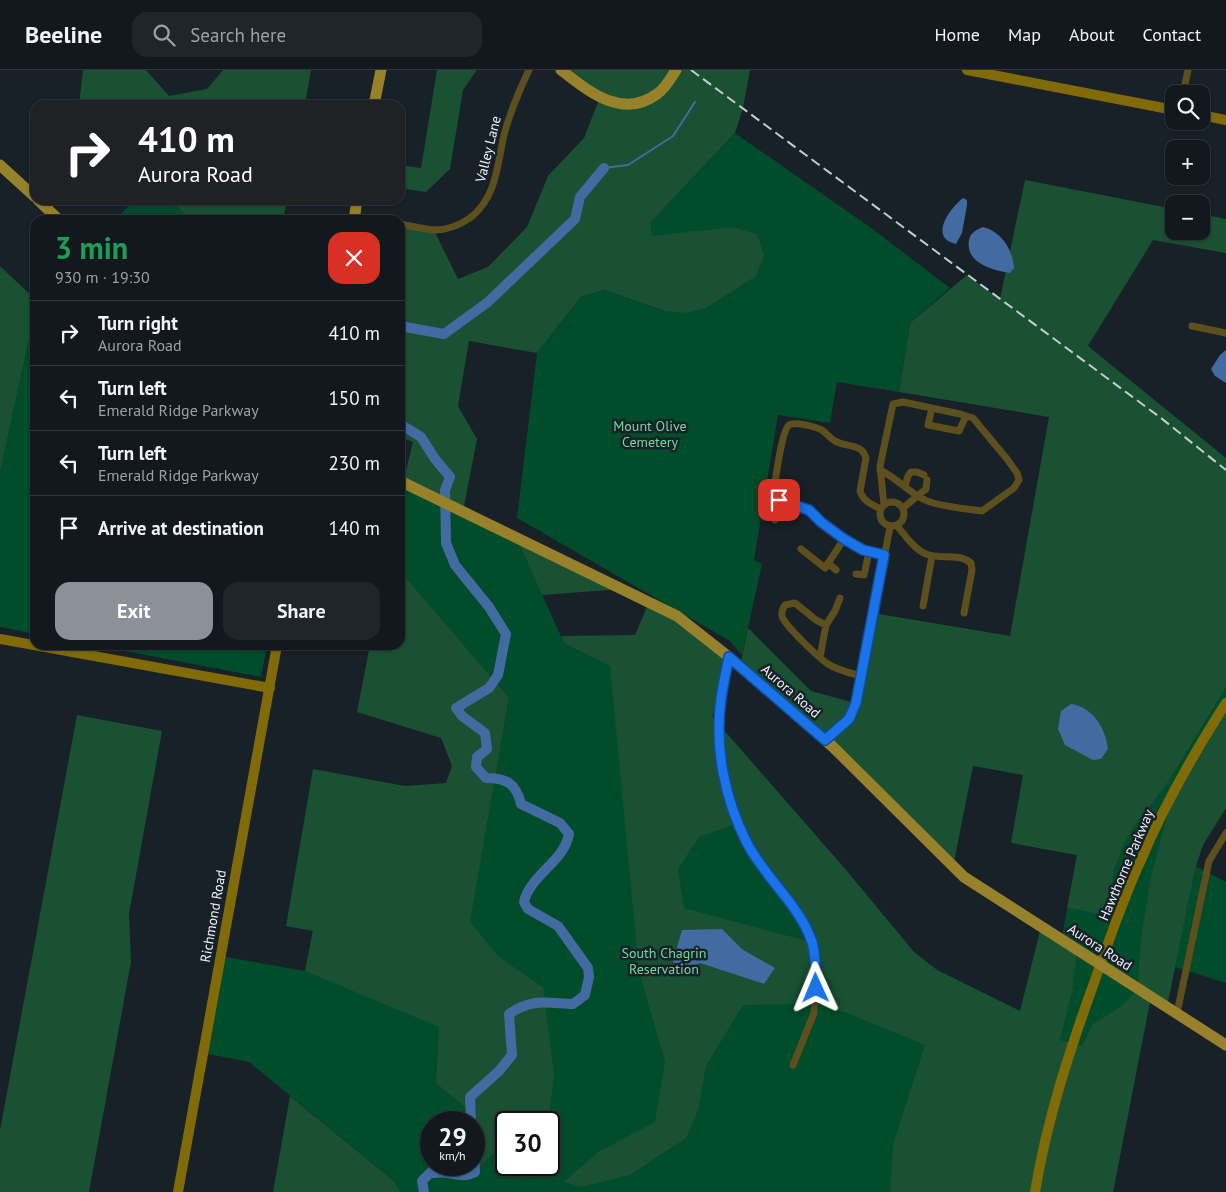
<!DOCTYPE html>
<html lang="en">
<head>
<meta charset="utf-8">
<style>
  :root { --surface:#12181e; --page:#1f252b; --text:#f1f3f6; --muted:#9ca0a4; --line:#31373c; --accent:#8c9099 }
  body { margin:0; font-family:"PT Sans",sans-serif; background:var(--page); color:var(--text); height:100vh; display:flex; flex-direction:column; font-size:19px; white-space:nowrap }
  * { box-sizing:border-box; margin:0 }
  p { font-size:16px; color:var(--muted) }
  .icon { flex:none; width:28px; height:28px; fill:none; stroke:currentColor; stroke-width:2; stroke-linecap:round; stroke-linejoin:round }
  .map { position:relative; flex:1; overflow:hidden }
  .drawer { position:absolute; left:30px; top:145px; width:375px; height:435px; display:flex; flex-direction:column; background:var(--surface); border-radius:15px; box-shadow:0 1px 4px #0004,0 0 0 1px var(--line) }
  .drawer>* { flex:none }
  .top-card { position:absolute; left:30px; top:30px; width:375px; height:105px; border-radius:15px; box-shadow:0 1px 4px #0004,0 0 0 1px var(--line); background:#202124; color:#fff; overflow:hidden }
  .buttons { position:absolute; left:1165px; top:15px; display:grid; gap:10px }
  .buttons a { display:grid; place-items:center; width:45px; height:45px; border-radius:10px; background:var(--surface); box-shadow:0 1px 4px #0004,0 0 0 1px var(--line); font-size:25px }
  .speed { position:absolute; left:420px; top:1041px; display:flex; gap:10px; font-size:25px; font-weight:700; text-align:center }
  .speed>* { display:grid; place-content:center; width:65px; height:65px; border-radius:50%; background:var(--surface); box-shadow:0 1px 4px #0004,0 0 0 1px var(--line); line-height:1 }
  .speed small { font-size:12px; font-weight:400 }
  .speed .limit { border:2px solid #111; border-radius:8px; background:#fff; color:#111 }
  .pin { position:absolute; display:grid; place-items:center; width:42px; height:42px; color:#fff; margin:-21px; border-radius:10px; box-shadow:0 2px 8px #0006 }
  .me { position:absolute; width:55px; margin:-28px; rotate:359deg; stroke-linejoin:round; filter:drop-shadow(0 0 4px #0008) }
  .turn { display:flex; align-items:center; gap:18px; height:105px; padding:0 25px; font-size:22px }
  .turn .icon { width:65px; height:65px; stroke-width:2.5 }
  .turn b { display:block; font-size:35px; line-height:42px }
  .round { display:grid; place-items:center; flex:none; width:52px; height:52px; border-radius:15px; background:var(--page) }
  .head { display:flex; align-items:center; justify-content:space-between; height:85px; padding:0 25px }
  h1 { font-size:30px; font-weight:700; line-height:38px; color:#1e9e55 }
  .action { display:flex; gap:10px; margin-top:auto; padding:10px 25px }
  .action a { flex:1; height:58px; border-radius:15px; background:var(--accent); color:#fff; font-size:20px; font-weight:700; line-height:58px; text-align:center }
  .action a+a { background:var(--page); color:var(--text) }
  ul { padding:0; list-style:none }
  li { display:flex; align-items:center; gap:15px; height:65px; padding:0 25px; border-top:1px solid var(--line) }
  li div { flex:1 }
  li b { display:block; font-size:19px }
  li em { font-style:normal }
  header { display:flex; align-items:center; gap:30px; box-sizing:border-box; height:70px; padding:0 25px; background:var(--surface); border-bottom:1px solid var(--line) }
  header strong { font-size:24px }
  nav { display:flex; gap:28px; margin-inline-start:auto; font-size:18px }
  .search { width:350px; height:45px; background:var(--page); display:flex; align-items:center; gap:12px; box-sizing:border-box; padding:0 18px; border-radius:15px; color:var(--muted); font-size:19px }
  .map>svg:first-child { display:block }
</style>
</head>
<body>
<header>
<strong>Beeline</strong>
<div class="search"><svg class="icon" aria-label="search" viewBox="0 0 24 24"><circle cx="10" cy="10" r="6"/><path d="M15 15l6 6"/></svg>Search here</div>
<nav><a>Home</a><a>Map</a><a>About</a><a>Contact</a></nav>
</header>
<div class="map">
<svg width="1226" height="1122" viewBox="0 0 1226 1122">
  <rect width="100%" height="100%" fill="#182028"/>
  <!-- green -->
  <path fill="#014c2a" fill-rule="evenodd" d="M735,63L874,160L950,218L910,253L899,322L837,312L830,353L778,345L754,490L762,494L742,585L730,571L517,448L537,283L581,227L604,220L665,241L731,157L652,167L651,152Z
    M134,130H169L192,150H115Z
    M35,242V564L0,557V403Z
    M1158,370L1226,422V708L1179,780L1113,1122H392L394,1111L249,992L203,983L221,886L305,901L313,861L463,888L509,629L370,575H400V411L516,467L564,573L712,646L846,800L914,882L937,900L1020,941L1061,871ZM431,1052H474V1095H431ZM506,1052H549V1095H506Z
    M93,575H267L261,607Z
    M1196,796L1226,812V913L1175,897Z"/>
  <!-- forest -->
  <path fill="#195132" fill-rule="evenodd" d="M83,0H146L169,26L207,19L223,0H311L305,35H79Z
    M437,0H477L463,20L450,99L426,122L400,118V95L421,98Z
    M561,0H750L743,38L735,63L651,152L652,166L731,157L757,164L764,185L756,206L706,238L685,243L665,241L604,220L581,227L537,283L469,271L458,336L477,369L463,441L403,412L413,372L400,367V154L434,160L458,209L488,197L527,157L548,106L584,68L600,27Z
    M1025,110L1174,139V161H1201V144L1226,149V183L1153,170L1088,276L1226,388V617L1164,718L1137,752L1124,773L1114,800L1110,826L1105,845L1067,838L1077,785L1011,773L1023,705L973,696L953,797L740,597L748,558L811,621L855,633L873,543L1010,566L1049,347L899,322L910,253L967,205L1000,229Z
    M169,130H287L283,150H192Z
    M0,196L35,229V242L0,403Z
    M516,467L622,519L542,525Z
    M400,501L509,628L470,852L499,887L543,917L554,1004L550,1040L531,1052H506V1070L475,1102L474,1052H471L470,1041L436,1013L439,957L305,901L313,861L286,856L313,699L405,716L446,713L452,696L441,668L357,642L370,575H400Z
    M649,532L729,587L712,647L846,800L914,882L937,900L1020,941L1041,857L1077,880L1072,922L1060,970L1082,976L1093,954L1123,935L1137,919L1141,869L1150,811L1174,720L1226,633V738L1203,775L1196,796L1167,937L1151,927L1113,1122H890L893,1074L925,975L825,934L743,935L706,996L698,1040L686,1068L630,1105L581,1117L564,1112L598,1082L655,1052L665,991L639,902L610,596L564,573L561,566L635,565ZM738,753L764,799L797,843L811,872L684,838L678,799L699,767ZM722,859L742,879L775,898L763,914L700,893Z
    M77,645L162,661L129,844L131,892L89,1122H0V1060Z
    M290,1026L394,1111L400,1122H273Z"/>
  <!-- water -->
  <path fill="#426ba1" d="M963,128L967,130V135L962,163L956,174C928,168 950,138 963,128Z
    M983,157C1001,161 1013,180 1014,198L1010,203C992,200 965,193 969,170C971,162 976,160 983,157Z
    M1226,280V313L1215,306L1211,299L1220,285Z
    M1071,634C1093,637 1106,659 1108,679L1101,689L1093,690L1065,675L1058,659L1061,641Z
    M722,859L742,879L775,898L764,914L700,893L687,899L673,892L682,860Z"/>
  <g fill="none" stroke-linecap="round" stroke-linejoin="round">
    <!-- stream -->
    <path stroke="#426ba1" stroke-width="2" d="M604,98L628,95L673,66L695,32"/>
    <!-- river -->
    <path stroke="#426ba1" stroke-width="10" d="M400,256L444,264L488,232L575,149L580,127L604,98
      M400,354L421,367L435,389L450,407L445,420L446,473L455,495L489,537L506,564L498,605L489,618L456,638L462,646L485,663L487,679L477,687L476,697L486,708C506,708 516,713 521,734L560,753L569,764C564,792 530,805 524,832L528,839L558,856L588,898L589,907L585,925L573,934C546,933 532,928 509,944L512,985L499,1001L470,1027L471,1052
      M424,1122L422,1111L433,1100L434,1103C450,1100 460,1110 475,1102L474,1084"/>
    <!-- street -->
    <path stroke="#5d501e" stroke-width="7" d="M1183,24L1188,0
      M354,146L377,150
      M400,154C411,156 423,159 434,160C447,160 460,155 470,148C497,127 497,95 504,65C510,42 519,21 529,0
      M1192,256L1226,263
      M932,338L928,355L959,361L966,346
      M880,400C897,408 908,422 925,430C936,436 968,439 982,441L1014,418L1019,410L1017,403L1007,389L973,348L960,344L903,332L893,334L880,396L884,435
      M905,416L908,406L911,402H917L924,405
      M880 444a12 12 0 1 1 24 0a12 12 0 1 1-24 0Z
      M903,438L926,419L927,410
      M881,439C872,435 863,431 860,421L866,388C862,374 848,377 837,372C832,370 827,364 822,360C816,357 794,351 789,355C782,360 776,407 774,418C776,437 795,432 807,439C813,442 817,448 822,452C844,470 856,479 884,485
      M775,450L782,442L786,433
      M897,456C906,466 915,481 929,485C942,489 959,483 971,493L972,500L964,543
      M801,479L825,498L844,469
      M828,493L836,500
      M856,504L864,505L869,482
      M923,536L932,486
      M826,555L816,550L795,533L785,535C783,538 781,541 782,546C784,555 819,588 828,594C837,600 850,603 861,606
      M729,587L721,630L719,667L723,699L732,739L747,774L764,799L797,843L812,872L816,898L814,943L793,995
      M820,587L826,555L835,541L840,528
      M825,670L849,649L856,633L890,457
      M1177,943L1209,791L1226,763"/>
    <!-- secondary -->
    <path stroke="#816b08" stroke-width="10" d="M967,0L1174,40
      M1201,45L1226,50
      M0,569L270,618
      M178,1122L277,575
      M1035,1122C1047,1049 1070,979 1095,910C1109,870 1123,829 1141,790C1164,735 1194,683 1226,633"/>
    <!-- primary -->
    <path stroke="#97812a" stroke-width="11" d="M561,0C588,21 622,50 657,24C665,19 671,8 676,0
      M374,35L381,0
      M0,95L35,127
      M38,130L59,150
      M354,150L357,130
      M400,411L677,546L729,587L832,676L964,807L1226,975"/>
    <!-- rail -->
    <path stroke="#c5cbd1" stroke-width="2" stroke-dasharray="10 5" stroke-linecap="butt" d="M691,0L1161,348L1226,400"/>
  </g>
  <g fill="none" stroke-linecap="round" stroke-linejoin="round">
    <defs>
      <path id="route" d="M779,430L809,440L821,452L844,469L863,480L884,485L856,633L849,649L825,670L729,587C726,601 723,615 721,629C714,677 725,730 747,773C765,808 799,834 812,872C816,886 816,903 816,918"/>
    </defs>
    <!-- route casing -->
    <use href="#route" stroke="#114b97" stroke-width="12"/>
    <!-- route -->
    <use href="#route" stroke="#1a73e8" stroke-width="9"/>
  </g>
  <g text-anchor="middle" stroke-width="5" stroke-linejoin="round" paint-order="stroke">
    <!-- street labels -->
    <g font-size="14" fill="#edf3f8" stroke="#182028">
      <text transform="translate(488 79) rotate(-76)" y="5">Valley Lane</text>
      <text transform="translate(791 621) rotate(41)" y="5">Aurora Road</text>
      <text transform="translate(1126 795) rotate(-67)" y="5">Hawthorne Parkway</text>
      <text transform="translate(213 846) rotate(-80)" y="5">Richmond Road</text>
      <text transform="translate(1100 877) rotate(33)" y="5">Aurora Road</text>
    </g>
    <!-- park labels -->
    <g font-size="14" fill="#74d89c" stroke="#182028">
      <text x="650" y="361">Mount Olive<tspan x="650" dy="16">Cemetery</tspan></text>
      <text x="664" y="888">South Chagrin<tspan x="664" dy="16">Reservation</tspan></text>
    </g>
  </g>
</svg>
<div class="buttons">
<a><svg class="icon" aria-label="search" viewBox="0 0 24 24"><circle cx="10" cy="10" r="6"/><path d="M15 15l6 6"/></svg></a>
<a>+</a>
<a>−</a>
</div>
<div class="speed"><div>29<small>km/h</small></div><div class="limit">30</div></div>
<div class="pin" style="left:779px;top:430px;background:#d93025"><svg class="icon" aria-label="arrive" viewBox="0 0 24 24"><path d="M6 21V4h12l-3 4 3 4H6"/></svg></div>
<svg class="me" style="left:816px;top:918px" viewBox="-20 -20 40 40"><path d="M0-17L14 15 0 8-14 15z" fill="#1a73e8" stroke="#fff" stroke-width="4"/></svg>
<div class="top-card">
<div class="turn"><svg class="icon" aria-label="right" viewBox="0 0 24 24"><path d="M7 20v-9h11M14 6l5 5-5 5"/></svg><div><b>410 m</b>Aurora Road</div></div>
</div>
<section class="drawer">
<div class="head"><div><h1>3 min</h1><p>930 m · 19:30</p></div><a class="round" style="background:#d93025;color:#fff"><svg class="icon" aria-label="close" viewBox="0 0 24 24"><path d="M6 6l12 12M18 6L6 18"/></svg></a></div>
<ul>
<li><svg class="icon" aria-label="right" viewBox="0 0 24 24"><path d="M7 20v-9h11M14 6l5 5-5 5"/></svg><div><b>Turn right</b><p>Aurora Road</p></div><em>410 m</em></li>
<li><svg class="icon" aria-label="left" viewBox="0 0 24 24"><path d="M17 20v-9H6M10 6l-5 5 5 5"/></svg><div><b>Turn left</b><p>Emerald Ridge Parkway</p></div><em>150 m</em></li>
<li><svg class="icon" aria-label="left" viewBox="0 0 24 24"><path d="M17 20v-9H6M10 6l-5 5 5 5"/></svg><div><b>Turn left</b><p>Emerald Ridge Parkway</p></div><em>230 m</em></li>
<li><svg class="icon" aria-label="arrive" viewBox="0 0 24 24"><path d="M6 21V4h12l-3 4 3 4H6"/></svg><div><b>Arrive at destination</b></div><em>140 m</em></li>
</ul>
<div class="action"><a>Exit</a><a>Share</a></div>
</section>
</div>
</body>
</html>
